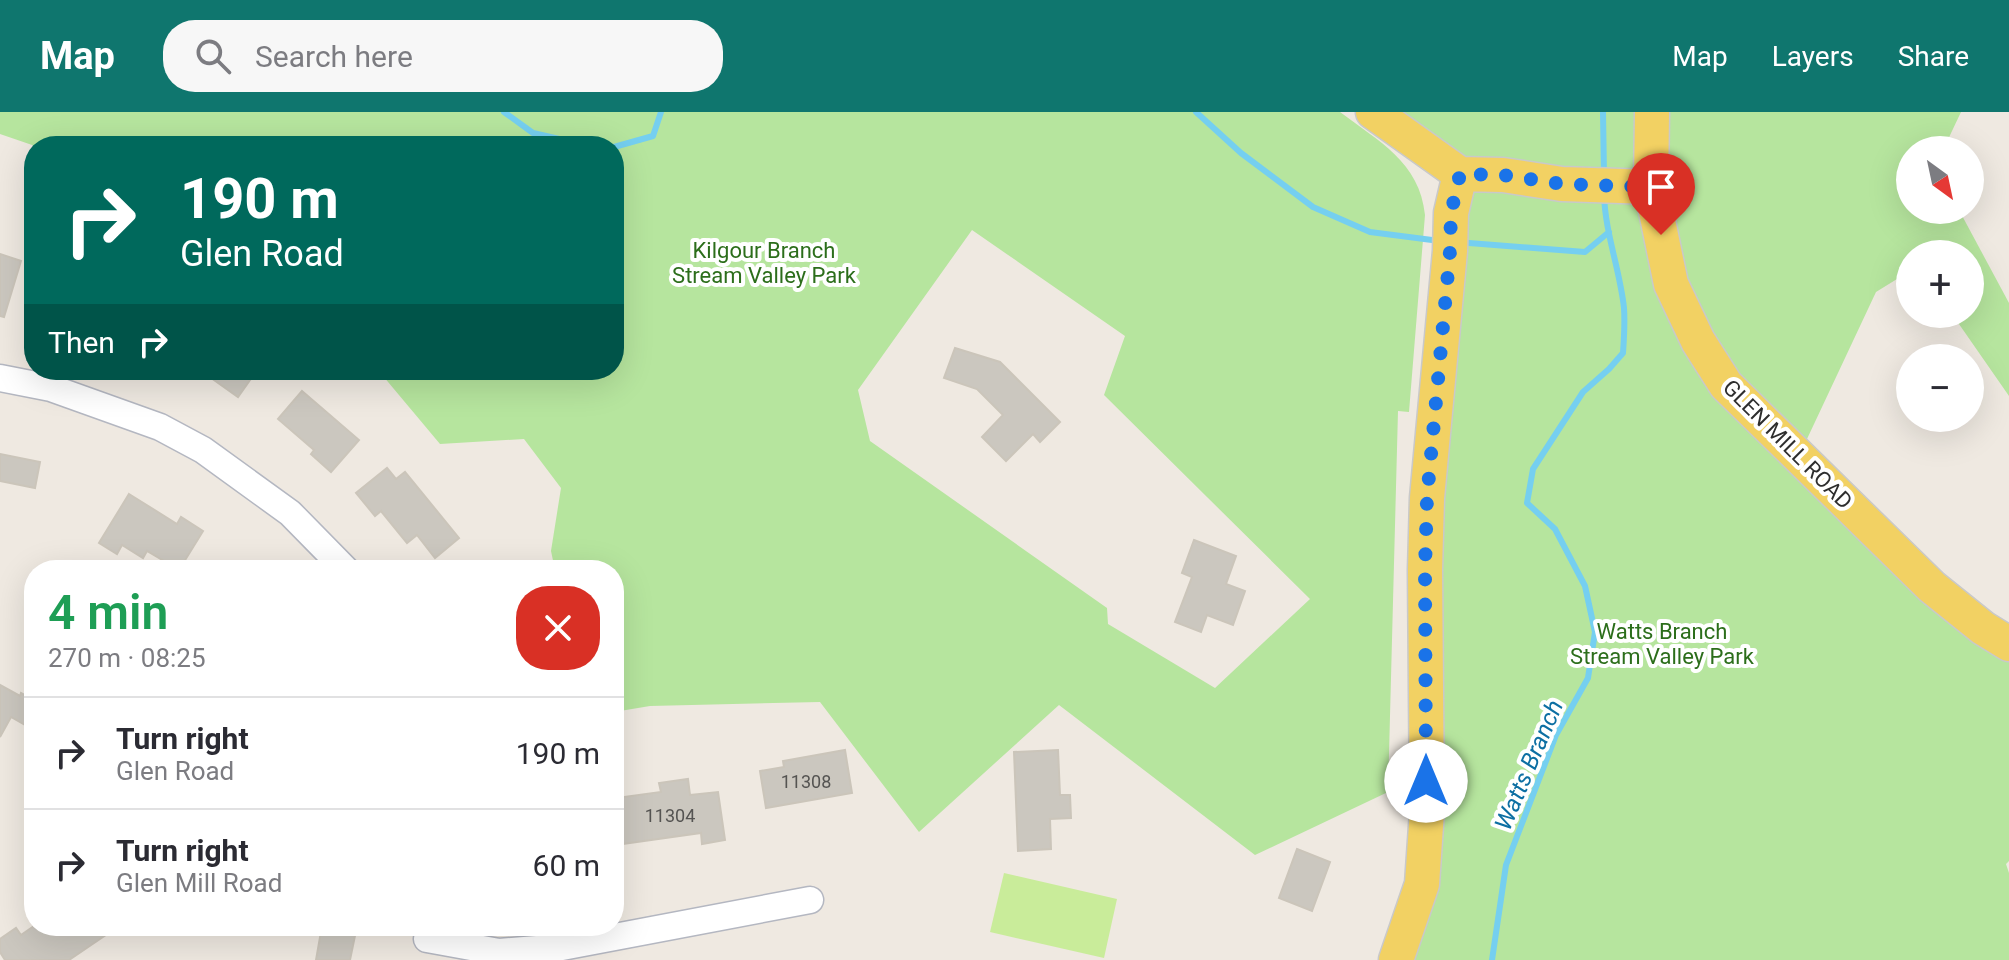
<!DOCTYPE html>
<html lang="en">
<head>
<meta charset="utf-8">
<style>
  :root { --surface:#fff; --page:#f7f7f7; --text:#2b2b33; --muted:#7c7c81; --line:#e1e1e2; --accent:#0f766e }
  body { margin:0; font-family:Roboto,sans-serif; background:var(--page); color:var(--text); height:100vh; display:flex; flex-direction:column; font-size:30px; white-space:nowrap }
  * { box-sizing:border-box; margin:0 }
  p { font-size:26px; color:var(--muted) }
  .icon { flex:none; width:44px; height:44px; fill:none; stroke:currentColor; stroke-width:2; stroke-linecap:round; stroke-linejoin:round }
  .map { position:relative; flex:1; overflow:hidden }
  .sheet { position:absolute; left:24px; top:448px; width:600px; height:376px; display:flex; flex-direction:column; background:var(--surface); border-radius:32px; box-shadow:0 8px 32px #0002 }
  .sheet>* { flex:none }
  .top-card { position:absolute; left:24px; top:24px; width:600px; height:244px; border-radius:32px; box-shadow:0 8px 32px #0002; background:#00695c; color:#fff; overflow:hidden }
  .needle { width:52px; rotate:147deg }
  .fabs { position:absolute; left:1896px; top:24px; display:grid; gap:16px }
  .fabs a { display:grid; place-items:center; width:88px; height:88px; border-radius:50%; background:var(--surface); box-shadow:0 8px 32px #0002; font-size:40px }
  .pin { position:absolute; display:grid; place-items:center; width:68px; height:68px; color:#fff; margin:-82px -34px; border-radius:50% 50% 50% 0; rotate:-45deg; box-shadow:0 0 8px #0007 }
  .pin .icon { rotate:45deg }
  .me { position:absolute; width:88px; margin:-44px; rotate:0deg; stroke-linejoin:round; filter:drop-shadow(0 0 6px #0008) }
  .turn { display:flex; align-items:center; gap:28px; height:168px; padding:0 24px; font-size:36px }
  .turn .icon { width:104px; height:104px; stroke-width:2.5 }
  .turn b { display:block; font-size:56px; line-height:68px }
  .then { display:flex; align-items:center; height:76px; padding:0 24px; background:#0003; gap:16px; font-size:30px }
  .round { display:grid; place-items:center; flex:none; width:84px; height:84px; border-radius:32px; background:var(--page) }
  .head { display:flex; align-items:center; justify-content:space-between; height:136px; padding:0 24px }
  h1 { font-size:48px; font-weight:600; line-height:60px; color:#1e9e55 }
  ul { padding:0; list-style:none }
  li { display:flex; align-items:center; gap:24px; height:112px; padding:0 24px; border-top:2px solid var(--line) }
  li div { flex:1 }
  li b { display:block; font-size:30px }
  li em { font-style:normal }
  header { display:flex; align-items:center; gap:48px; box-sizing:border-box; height:112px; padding:0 40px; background:var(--accent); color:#fff }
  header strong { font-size:38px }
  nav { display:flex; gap:44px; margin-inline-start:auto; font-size:28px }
  .search { width:560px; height:72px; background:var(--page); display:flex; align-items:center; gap:20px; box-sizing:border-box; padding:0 28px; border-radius:32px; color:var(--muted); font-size:30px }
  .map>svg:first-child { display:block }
</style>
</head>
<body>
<header>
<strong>Map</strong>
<div class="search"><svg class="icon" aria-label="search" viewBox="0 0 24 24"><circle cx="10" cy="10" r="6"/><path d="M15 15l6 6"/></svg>Search here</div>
<nav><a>Map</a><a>Layers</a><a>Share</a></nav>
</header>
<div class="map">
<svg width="2009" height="848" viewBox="0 0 2009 848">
  <rect width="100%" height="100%" fill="#efe9e1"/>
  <!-- green -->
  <path fill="#b6e59e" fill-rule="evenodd" d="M0,0H1340C1378,29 1420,50 1425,103L1409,300L1398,299L1388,680L1255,743L1059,593L919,720L820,590L650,594L614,600V458H555L551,439L561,376L524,327L440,332L378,258H614V34H35L0,22ZM972,118L1125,224L1104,283L1310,487L1215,576L1108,512L1107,496L870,329L858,278Z
    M1385,0H1961L1943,38H1910V98H1959L2009,191V284L1952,202H1970V142H1910V159L1876,180L1799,344L2009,540V749L2006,752L2009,761V848H1396L1422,772L1460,62Z"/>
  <!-- pitch -->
  <path fill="#c9ec9a" d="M1004,761L1117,787L1104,846L990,820Z"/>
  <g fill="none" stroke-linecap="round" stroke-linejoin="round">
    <!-- stream -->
    <path stroke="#75cff0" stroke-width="6" d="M504,0L533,21L590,34
      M1196,0L1241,41L1313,95L1370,120L1432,128
      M1603,0L1604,63
      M614,35L653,24L661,0
      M1469,131L1585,140L1609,120
      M1492,848L1506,753L1556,623L1588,566L1595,520L1585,474L1555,417L1527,391L1533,357L1583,280L1609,257L1623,241C1624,227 1625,211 1624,196C1620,158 1605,121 1604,82"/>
  </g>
  <!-- building -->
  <path fill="#cbc7bf" stroke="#cbc5ba" stroke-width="2" d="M0,142L21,149L4,205L0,204Z
    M955,236L1000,250L1060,310L1040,330L1033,322L1006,349L982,325L1003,303L977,277L944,266Z
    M200,258H257L238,285Z
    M302,279L359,328L331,360L311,342L314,338L278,307Z
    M0,342L40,350L35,376L0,369Z
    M387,356L396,367L405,360L459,426L435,446L417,423L407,431L381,399L375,404L356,381Z
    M129,382L177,412L181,405L203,419L179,458L147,439L143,446L122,433L117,442L99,431Z
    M1194,428L1236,444L1226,472L1245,479L1233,513L1207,503L1201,520L1175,510L1192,465L1182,461Z
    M0,573L20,584L21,581L34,588V618L11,605L0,625Z
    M845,638L852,681L766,696L760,659L784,655L783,649Z
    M1058,638L1060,683H1070L1071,706L1050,707L1051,737L1018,739L1014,640Z
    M688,667L690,683L718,680L725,728L702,732L701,721L622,732L616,686L661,680L659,671Z
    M1297,737L1330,750L1312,799L1279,786Z
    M34,814H119L69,848H5L0,840V827L16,816L21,823Z
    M322,814H357L350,848H316Z"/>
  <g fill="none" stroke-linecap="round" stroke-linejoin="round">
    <defs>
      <path id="minor" d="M0,266L51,276L160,315L203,338L290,401L346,458
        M427,827L499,840L562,835L810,788"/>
      <path id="major" d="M1373,0L1460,62
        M1652,0L1651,75L1671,172L1698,229L1726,273L1932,475L1983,516L2009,532
        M1460,62L1503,63L1562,72L1651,75
        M1396,848L1422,772L1427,699L1425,458L1427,386L1450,139L1451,101L1460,62"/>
    </defs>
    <!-- minor casing -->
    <use href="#minor" stroke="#b4b7c1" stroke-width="29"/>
    <!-- major casing -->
    <use href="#major" stroke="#c9c9c9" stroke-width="37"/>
    <!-- minor -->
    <use href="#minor" stroke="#fff" stroke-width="26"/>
    <!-- major -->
    <use href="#major" stroke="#f2d163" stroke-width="34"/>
  </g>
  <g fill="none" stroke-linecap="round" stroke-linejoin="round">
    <!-- route -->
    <path stroke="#1a73e8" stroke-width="14" stroke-dasharray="0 25.2" d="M1426,669L1425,458L1427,386L1450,139L1451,101L1460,62L1503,63L1562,72L1651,75L1661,123"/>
  </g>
  <g text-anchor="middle" stroke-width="8" stroke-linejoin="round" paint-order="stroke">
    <!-- number labels -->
    <g font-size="18" fill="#555452">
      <text x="806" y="676">11308</text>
      <text x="670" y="710">11304</text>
    </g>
    <!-- park labels -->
    <g font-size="22" fill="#2c6e1b" stroke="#fff">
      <text x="764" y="146">Kilgour Branch<tspan x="764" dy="25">Stream Valley Park</tspan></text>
      <text x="1662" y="527">Watts Branch<tspan x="1662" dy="25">Stream Valley Park</tspan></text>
    </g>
    <!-- street labels -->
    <g font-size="22" fill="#2e2e2e" stroke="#fff">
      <text transform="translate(1788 332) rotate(45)" y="8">GLEN MILL ROAD</text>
    </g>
    <!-- water labels -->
    <g font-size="24" font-style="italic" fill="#0d6fa3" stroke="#fff">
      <text transform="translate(1529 653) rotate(-67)" y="8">Watts Branch</text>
    </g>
  </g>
</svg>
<div class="fabs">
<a><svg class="needle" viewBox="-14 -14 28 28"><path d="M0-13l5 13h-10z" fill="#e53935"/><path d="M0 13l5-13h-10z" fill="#7c7c81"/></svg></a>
<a>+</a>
<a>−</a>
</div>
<div class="pin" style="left:1661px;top:123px;background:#d93025"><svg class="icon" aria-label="arrive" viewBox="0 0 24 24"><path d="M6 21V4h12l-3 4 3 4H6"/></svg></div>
<svg class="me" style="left:1426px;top:669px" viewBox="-20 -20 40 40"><circle r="19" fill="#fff"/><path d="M0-13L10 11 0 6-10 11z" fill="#1a73e8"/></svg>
<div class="top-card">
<div class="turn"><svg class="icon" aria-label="right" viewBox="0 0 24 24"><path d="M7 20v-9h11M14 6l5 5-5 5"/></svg><div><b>190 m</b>Glen Road</div></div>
<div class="then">Then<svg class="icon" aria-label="right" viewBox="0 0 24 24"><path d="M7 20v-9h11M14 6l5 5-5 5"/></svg></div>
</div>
<section class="sheet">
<div class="head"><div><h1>4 min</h1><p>270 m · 08:25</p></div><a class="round" style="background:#d93025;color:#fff"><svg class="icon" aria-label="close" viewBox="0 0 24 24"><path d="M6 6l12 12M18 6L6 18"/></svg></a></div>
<ul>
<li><svg class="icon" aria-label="right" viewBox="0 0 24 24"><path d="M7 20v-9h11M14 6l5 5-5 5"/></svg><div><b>Turn right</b><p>Glen Road</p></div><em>190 m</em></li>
<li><svg class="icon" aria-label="right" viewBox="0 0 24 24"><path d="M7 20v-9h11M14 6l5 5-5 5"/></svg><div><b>Turn right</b><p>Glen Mill Road</p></div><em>60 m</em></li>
</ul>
</section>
</div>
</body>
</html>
